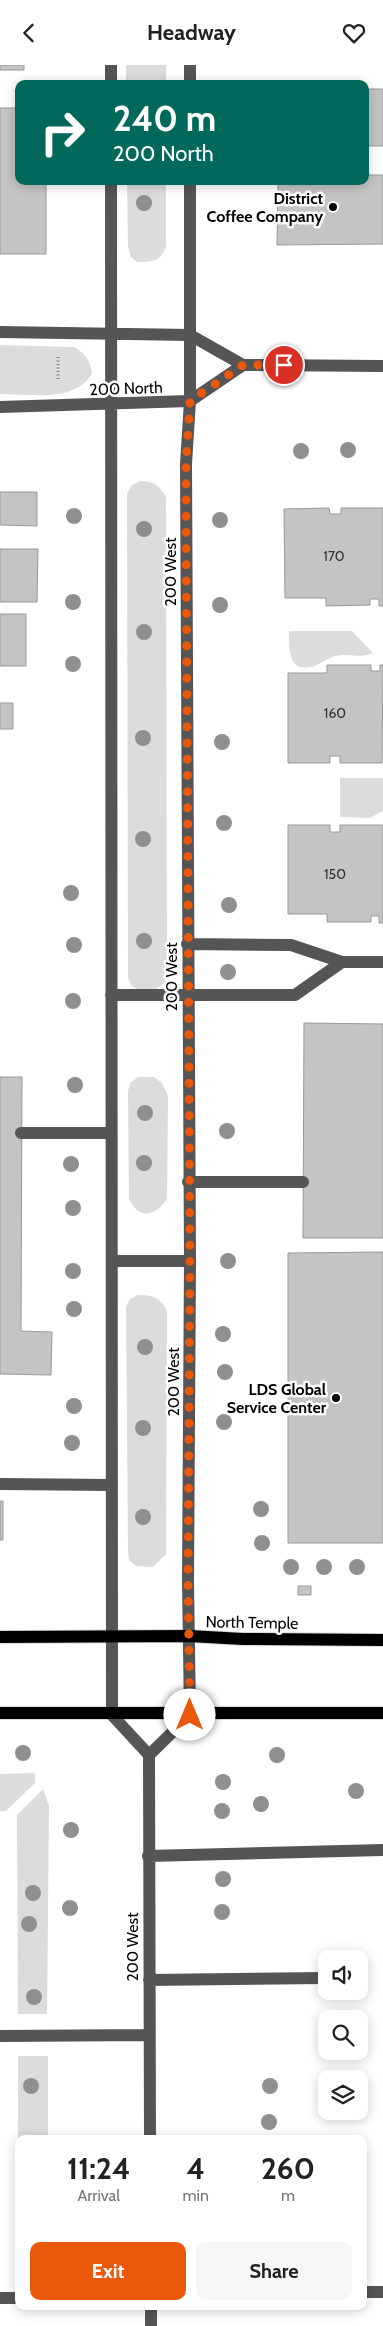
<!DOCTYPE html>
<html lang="en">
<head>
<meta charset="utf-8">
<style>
  :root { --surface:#fff; --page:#f6f6f6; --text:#222; --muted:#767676; --accent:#ea580c }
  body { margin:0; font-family:Cabin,sans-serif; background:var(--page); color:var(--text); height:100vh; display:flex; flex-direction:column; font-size:19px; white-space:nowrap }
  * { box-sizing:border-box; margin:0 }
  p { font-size:16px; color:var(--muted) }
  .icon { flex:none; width:28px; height:28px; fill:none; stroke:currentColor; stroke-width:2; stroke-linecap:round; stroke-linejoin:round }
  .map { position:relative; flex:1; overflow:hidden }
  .drawer { position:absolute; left:15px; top:2070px; width:352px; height:175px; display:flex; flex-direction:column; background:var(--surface); border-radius:10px; box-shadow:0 2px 12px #0003 }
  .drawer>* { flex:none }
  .hud { position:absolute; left:15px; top:15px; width:354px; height:105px; border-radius:10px; box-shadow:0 2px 12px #0003; background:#00695c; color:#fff; overflow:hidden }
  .controls { position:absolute; left:318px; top:1885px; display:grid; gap:10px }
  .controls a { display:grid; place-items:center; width:50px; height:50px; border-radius:10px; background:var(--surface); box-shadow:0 2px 12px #0003; font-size:25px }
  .pin { position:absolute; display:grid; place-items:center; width:42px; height:42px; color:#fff; margin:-21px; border:2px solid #fff; border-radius:50%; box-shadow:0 1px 5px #0007 }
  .me { position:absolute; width:55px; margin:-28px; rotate:0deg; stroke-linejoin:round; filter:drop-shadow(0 0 4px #0008) }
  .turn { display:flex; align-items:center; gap:18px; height:105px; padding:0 15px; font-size:22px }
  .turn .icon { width:65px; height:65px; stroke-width:2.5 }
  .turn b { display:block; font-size:35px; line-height:42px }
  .eta { display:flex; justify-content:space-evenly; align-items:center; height:85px; text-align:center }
  .eta b { font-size:30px; font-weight:700; line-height:35px }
  .action { display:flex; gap:10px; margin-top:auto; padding:10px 15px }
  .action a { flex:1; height:58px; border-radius:10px; background:var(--accent); color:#fff; font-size:20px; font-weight:700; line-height:58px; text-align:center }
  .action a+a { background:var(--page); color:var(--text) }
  header { display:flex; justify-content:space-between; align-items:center; height:65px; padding:0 15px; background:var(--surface); font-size:22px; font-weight:700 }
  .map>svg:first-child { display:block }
</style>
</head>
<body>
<header><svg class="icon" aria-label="back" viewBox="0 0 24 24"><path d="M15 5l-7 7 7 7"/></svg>Headway<svg class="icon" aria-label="heart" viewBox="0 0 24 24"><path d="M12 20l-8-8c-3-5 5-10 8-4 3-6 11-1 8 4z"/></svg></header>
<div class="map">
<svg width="383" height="2261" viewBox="0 0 383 2261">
  <rect width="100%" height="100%" fill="#fff"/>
  <!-- green -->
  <path fill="#dcdcdc" d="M126,0H166V19H126Z
    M127,116H166V182C160,197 152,197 137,197L131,192L128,181Z
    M0,280L74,282C86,289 90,295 92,309C74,338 30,329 0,329Z
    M140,416C154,416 159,420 166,432L167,913C160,926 152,925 138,925L131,920L128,912L127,429L132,420Z
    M289,566H352L373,588C359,594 348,588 335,591C328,593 323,597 317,600C288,611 289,585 289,566Z
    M340,713H383V746L370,753L340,752Z
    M138,1012H154L162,1018L168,1031L167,1133C157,1152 137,1155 129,1133L128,1026L130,1018Z
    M138,1230C153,1230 159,1232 167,1245L166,1489L153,1502L136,1501L129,1495L128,1485L126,1242L130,1234Z
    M35,1708V1718L6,1746H0V1709Z
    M43,1724L49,1741L47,1949H18L17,1750Z
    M18,1991H48V2074H19L18,2210Z"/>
  <!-- building -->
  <path fill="#c4c4c4" stroke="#999" d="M0,0H24V5H0Z
    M365,24H383V81H365Z
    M0,43H19V116H46V189H0Z
    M365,110H383V179L277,180L278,116H365Z
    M0,427H37V461L0,460Z
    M329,443L330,449H341V443H383V541H379V534H370V540L326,541V533H285L284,444Z
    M0,484H38L37,537H0Z
    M0,549H26V601H0Z
    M327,600H371V606H380V600H383L382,698H340V691H330V698H288V608H327Z
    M0,638H13V664H0Z
    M288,760H330V767H340V760H383V858H379V851H371V857H327V849H288Z
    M304,958L383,959V1173H303Z
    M0,1012H22L21,1266L52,1267L51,1310L0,1309Z
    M383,1187V1478H288V1188Z
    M0,1436H3V1475H0Z
    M298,1521H311V1530H298Z"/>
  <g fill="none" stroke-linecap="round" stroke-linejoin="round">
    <defs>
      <path id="major" d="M0,1572L189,1571L243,1574L383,1575
        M0,1648H383"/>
    </defs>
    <!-- major casing -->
    <use href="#major" stroke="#dbdbdb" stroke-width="14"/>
    <!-- path -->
    <path stroke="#777" stroke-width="3" stroke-dasharray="1 2.5" stroke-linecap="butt" d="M58,292V315"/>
    <!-- minor -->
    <path stroke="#555" stroke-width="12" d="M111,0V19
      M190,0V19
      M111,116L112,1650L149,1690
      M0,267L190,270L243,300L383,301
      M0,342L190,336L243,300
      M187,879L291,880L342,897H383
      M111,930H295L342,897
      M21,1068H111
      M188,1117H303
      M112,1196H190
      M0,1419L112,1420
      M148,1791L383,1785
      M149,1915L326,1913
      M0,1971L149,1970
      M150,2074L149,1690L190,1650L188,1516L190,1196L186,399L190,336V116
      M364,2227H383
      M0,2233H19
      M151,2241V2261"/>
    <!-- major -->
    <use href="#major" stroke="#000" stroke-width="12"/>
  </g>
  <!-- trees -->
  <g fill="#8f8f8f">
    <circle cx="144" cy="138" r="8"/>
    <circle cx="348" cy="385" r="8"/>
    <circle cx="301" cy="386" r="8"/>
    <circle cx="74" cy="451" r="8"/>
    <circle cx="220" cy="455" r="8"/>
    <circle cx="144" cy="464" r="8"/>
    <circle cx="73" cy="537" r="8"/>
    <circle cx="220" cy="540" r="8"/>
    <circle cx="144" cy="567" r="8"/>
    <circle cx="73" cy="599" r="8"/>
    <circle cx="143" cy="673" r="8"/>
    <circle cx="222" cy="677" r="8"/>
    <circle cx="224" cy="758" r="8"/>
    <circle cx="143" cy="774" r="8"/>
    <circle cx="71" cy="828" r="8"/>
    <circle cx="229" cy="840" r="8"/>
    <circle cx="144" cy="876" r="8"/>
    <circle cx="74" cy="880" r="8"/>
    <circle cx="228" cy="907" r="8"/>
    <circle cx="73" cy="936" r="8"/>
    <circle cx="75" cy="1020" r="8"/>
    <circle cx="145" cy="1048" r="8"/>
    <circle cx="227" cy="1066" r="8"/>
    <circle cx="144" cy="1098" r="8"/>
    <circle cx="71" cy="1099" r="8"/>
    <circle cx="73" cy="1143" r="8"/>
    <circle cx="228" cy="1196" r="8"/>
    <circle cx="73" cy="1206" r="8"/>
    <circle cx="74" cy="1244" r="8"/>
    <circle cx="223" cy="1269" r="8"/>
    <circle cx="145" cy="1282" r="8"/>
    <circle cx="225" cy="1307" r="8"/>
    <circle cx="74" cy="1341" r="8"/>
    <circle cx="224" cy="1357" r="8"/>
    <circle cx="143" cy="1363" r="8"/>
    <circle cx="72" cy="1378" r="8"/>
    <circle cx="261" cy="1444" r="8"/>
    <circle cx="143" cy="1452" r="8"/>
    <circle cx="262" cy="1478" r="8"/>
    <circle cx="291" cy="1502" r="8"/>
    <circle cx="324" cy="1502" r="8"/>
    <circle cx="357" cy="1502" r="8"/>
    <circle cx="23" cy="1688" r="8"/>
    <circle cx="277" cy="1690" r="8"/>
    <circle cx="223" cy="1717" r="8"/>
    <circle cx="356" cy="1726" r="8"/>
    <circle cx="261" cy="1739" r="8"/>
    <circle cx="222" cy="1746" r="8"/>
    <circle cx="71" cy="1765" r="8"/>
    <circle cx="223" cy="1814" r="8"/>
    <circle cx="33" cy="1828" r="8"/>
    <circle cx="70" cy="1843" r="8"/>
    <circle cx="222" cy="1847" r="8"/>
    <circle cx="29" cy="1859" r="8"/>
    <circle cx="34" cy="1932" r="8"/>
    <circle cx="31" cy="2021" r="8"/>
    <circle cx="270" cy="2021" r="8"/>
    <circle cx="269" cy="2057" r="8"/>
  </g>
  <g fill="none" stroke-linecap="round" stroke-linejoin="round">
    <!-- route -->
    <path stroke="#ea580c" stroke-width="9" stroke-dasharray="0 16.2" d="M190,1650L188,1516L190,1196L186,456V399L190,336L243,300H284"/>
  </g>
  <!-- markers -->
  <g fill="#000" stroke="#fff" stroke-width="2">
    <circle cx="333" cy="142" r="5"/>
    <circle cx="336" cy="1333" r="5"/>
  </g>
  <g text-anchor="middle" stroke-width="5" stroke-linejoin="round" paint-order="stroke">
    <!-- number labels -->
    <g font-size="14" fill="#313131">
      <text x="334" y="496">170</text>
      <text x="335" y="653">160</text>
      <text x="335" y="814">150</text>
    </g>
    <!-- poi labels -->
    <g font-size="16" font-weight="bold" fill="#000" stroke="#fff" text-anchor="end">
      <text x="323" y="139">District<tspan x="323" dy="18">Coffee Company</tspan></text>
      <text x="326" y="1330">LDS Global<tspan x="326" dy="18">Service Center</tspan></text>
    </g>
    <!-- street labels -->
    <g font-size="16" fill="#000" stroke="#fff">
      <text transform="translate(126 323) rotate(-2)" y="6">200 North</text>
      <text transform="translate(170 507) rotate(-90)" y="6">200 West</text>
      <text transform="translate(171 912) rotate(-90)" y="6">200 West</text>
      <text transform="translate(173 1317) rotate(-90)" y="6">200 West</text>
      <text transform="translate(252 1557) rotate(1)" y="6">North Temple</text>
      <text transform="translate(132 1882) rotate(-90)" y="6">200 West</text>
    </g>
  </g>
</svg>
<div class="controls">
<a><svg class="icon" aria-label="sound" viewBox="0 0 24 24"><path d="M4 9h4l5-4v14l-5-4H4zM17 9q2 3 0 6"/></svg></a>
<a><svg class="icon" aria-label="search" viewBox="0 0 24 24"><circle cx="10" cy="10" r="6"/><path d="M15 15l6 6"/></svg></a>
<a><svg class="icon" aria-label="layers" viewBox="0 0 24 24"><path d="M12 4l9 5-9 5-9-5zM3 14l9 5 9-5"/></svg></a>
</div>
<div class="pin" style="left:284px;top:300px;background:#d93025"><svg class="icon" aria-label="arrive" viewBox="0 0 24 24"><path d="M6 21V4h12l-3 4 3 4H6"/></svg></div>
<svg class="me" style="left:190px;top:1650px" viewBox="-20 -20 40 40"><circle r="19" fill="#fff"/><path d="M0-13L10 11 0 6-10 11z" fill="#ea580c"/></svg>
<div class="hud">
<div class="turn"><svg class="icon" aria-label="right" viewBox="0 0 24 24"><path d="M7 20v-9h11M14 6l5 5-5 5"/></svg><div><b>240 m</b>200 North</div></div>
</div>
<section class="drawer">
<div class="eta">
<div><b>11:24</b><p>Arrival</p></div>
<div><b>4</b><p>min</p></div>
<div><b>260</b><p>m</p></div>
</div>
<div class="action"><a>Exit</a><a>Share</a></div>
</section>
</div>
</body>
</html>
